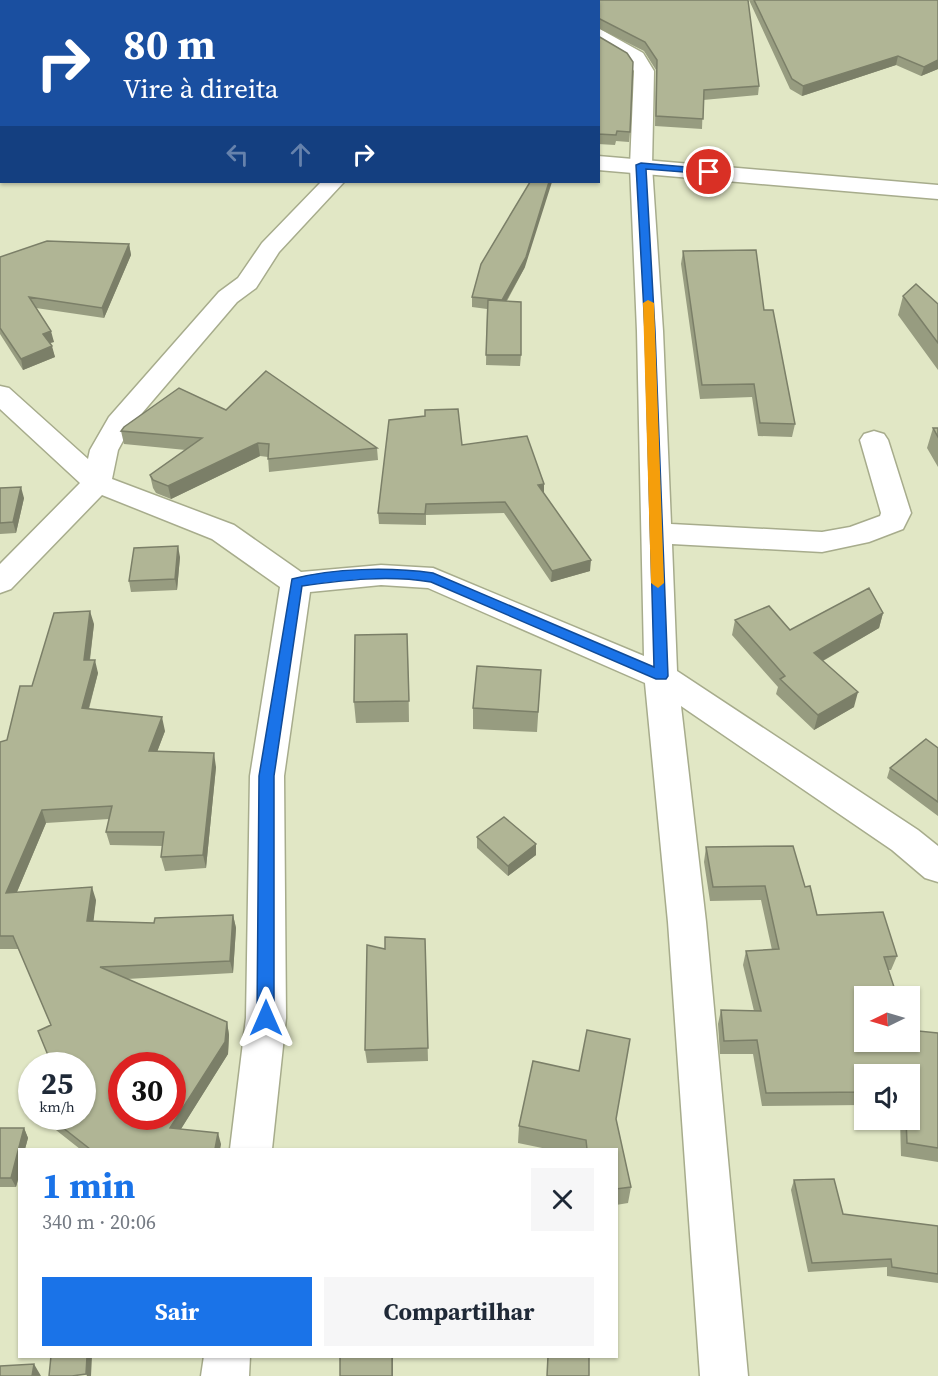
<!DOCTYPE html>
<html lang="pt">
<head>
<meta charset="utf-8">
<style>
  :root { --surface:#fff; --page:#f6f6f7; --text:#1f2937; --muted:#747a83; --accent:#1a73e8 }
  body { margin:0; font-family:"Source Serif 4",serif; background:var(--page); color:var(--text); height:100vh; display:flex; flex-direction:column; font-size:22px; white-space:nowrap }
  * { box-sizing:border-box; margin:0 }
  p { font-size:20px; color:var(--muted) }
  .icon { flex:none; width:33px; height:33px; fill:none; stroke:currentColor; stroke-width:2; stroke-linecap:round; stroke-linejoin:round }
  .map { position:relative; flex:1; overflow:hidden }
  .drawer { position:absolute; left:18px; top:1148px; width:600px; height:210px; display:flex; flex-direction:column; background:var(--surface); border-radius:0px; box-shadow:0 2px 4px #0004 }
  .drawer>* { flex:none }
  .top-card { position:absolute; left:0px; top:0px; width:600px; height:183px; box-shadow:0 2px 4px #0004; background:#1a4fa0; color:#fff; overflow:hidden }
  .needle { width:39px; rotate:265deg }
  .controls { position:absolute; left:854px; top:986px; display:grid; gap:12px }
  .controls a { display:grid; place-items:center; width:66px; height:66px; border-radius:0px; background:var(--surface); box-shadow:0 2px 4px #0004; font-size:30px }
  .speed { position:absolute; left:18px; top:1052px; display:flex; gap:12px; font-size:30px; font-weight:700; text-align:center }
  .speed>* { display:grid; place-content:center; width:78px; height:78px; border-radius:50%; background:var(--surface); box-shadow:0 2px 4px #0004; line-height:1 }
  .speed small { font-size:15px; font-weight:400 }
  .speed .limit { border:9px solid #d22; background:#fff; color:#111 }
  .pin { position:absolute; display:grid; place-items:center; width:51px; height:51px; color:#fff; margin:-26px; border:3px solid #fff; border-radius:50%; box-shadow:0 2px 6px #0007 }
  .me { position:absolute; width:66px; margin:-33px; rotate:0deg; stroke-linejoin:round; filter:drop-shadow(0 0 4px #0008) }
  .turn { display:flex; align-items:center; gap:21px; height:126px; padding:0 24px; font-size:27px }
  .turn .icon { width:78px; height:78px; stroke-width:2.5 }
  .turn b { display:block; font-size:42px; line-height:51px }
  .lanes { display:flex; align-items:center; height:57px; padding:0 24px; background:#0003; justify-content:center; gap:30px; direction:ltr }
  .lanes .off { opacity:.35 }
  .round { display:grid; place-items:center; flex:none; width:63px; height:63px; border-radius:0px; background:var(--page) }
  .summary { display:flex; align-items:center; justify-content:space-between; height:102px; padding:0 24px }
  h1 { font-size:36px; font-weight:700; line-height:45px; color:var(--accent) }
  .action { display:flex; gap:12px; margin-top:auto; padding:12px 24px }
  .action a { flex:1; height:69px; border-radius:0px; background:var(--accent); color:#fff; font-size:24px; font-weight:700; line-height:69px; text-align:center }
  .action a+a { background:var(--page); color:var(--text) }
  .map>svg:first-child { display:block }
</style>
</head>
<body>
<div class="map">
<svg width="938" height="1376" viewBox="0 0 938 1376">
  <rect width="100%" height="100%" fill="#e1e7c5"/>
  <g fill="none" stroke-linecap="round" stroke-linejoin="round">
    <defs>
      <path id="minor" d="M598,28L643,53L654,71L652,166L663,331L671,524L822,532L850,527L880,516L881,513L860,440L864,434L874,431L884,434L888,440L911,513L903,529L869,542L822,552L672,544L677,671L918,830L938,846V882L925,878L892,850L681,706L706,922L748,1376H700L668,922L645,683L428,588L381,585L310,592L284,776L286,1018L272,1149H230L246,1018L250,776L280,587L212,539L102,495L11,589L0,593V564L80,483L0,409V386L9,388L88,459L90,450L109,417L219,292L238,278L262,243L321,182H344L279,252L256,288L237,302L131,426L118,450L112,479L234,525L301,572L381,565L433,568L644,656L637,331L630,166L634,71L628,61L598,43Z
        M204,1356H250L249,1376H201Z"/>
      <path id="tertiary" d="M0,101H2V113H0Z
        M598,156L938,185V199L598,170Z"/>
    </defs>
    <!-- minor casing -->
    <use href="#minor" stroke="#a7ac8c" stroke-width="3"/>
    <!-- tertiary casing -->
    <use href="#tertiary" stroke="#a7ac8c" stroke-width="3"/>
    <!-- minor -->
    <use href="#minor" fill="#fff" fill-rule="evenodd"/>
    <!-- tertiary -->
    <use href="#tertiary" fill="#fff" fill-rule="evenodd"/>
  </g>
  <!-- wall -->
  <path fill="#979c80" d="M0,0H748L759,86L758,95L703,100L702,129L655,126L656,70L644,51L598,28V2H2V54L0,55Z
    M749,0H938V69L921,76L896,65L802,96L790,89Z
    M598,36L630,132L629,142L616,141L615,145L598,144Z
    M2,60V93H0V61Z
    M129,244L131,255L104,318L36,308L54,342L50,343L55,357L23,370L0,334V257Z
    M683,251L764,310L795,424L792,437L758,436L752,397L700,399L681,264Z
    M525,267L507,301L521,355L520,366L486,365L487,309L472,307V297Z
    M903,296L938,304V370L898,315Z
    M226,410L377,448L378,460L269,472L268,457L260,456L171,499L156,493L153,488L150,475L186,450L124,444L121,431Z
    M933,428H938V467L927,448Z
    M462,445L544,494L590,571L551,582L504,513L426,515V525L379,524L378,513Z
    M0,488L24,498L16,533L0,534Z
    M180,557L177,590L131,592L129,581Z
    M883,613L879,628L823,661L854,707L814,730L776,694L778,687L732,635L735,620L790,630Z
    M94,624L90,660L98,673L89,709L165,731L157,752L216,767L206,868L165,871L161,857L163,846L110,845L106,832L109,819L46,823L17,892L96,900L93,921L154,923L233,915L236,928L233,973L127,979L227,1022L229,1035L228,1054L181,1129L221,1144L220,1149H80L42,1119L41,1116H82L51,1025L19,949H0V742L7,740L32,686Z
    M408,655L409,722L356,723L354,702Z
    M541,670L537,732L473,729V708Z
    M938,748V816L887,778L890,768Z
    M477,837L536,844V855L508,876L477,848Z
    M706,847L805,887L817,915L897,956L891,970H889L864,1041L938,1033V1162L901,1156L900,1119H909V1074H864V1105L762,1106L753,1054H720L718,1024L721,1010L754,1011L743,965L746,951L772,950L761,900L710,901L704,862Z
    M425,939L428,1061L367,1063L365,1050Z
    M616,1119L631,1187L628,1203L616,1205V1149H547L518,1143L519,1126Z
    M0,1128H24L28,1138L25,1149H20V1172L16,1187H0Z
    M794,1180L843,1214L938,1226V1283L887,1276V1267L808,1272L791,1190Z"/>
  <!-- shaded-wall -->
  <path fill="#7b7f68" d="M0,44L2,50V54L0,55Z
    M898,56L896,65L802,96L803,86Z
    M938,60V69L921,76L924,67Z
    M549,182H552L525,267L501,310L502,300Z
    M129,244L131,255L104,318L102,308Z
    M51,331L54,342L45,344L43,334Z
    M52,346L55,357L23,370L21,359Z
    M258,443L260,456L171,499L168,486Z
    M544,484V495L538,485Z
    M21,487L24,498L16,533L13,522Z
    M178,546L180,557L177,590L175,579Z
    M591,560L590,571L551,582L552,571Z
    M90,611L94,624L88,673L84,660Z
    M883,613L879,628L810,668L814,653Z
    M95,660L98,673L85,722L82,708Z
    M858,692L854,707L814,730L818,715Z
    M162,717L165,731L152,765L149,751Z
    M214,753L216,767L206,868L203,855Z
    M42,810L46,823L11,906L6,893Z
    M536,844V855L508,876V866Z
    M92,887L96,900L92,934L87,921Z
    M233,915L236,928L233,973L230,961Z
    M227,1022L229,1035L228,1054L174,1140L170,1128Z
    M24,1128L28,1138L25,1149H20V1172L16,1187L11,1178Z
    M218,1133L221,1144L220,1149H215Z
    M87,1356H92L91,1376H87L86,1374Z
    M392,1356H393V1376H392Z
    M34,1364L41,1376H32Z"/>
  <!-- building -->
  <path fill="#b0b595" stroke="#7b7f68" stroke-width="1.5" fill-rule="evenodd" d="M0,0H748L759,86L704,90L703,119L656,116L657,60L645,42L598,18V2H2V46L0,44Z
    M754,0H938V60L924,67L898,56L803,86L792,79Z
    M598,36L627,53L633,62L630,132L617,131L616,135L598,134Z
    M2,60V84H0V61Z
    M530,182H549L526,257L502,300L472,297L481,264Z
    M47,241L129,244L102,308L29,297L51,331L43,334L52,346L21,359L0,328V257Z
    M756,250L764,310H773L795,424L760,423L754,384L702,385L683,251Z
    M916,284L938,304V343L903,296Z
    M488,300L521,302V355H486Z
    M266,371L377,448L268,459L269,444L258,443L168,486L153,480L150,475L202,438L121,431L124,427L179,388L226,410Z
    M458,409L462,445L527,436L544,484L538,485L591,560L552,571L505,502L426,504L425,514L378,513L389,420L425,416V410Z
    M933,428H938V437Z
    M21,487L13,522L0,523V488Z
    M178,546L175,579L129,581L134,548Z
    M869,588L883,613L814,653L858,692L818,715L780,679L785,676L735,620L769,606L790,630Z
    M90,611L84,660H95L82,708L162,717L149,751L214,753L203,855L161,857L164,832H106L112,806L42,810L6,893L92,887L87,921L154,923L155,918L233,915L230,961L100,967L227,1022L225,1042L170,1128L218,1133L215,1149H90L48,1116H82V1065H52L38,1031L51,1025L13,936H0V742L7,740L20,686H32L54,613ZM122,1065H172V1116H122Z
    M407,634L409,701L354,702L355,635Z
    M477,666L541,670L538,712L473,708Z
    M926,739L938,748V802L890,768Z
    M504,817L536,844L508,866L477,837Z
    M793,846L805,887L810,886L817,915L883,912L897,956L884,957L897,996H864V1041H909V1030L938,1033V1148L907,1143L906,1119H909V1074H864V1092L766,1093L757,1040L724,1041L721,1010L761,1011L746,951L779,949L765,886L713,887L706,847Z
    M385,937L425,939L428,1048L365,1050L367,945L385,949Z
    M587,1030L630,1039L616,1119L631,1187L616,1189V1149H587L586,1140L519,1126L533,1061L579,1071Z
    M0,1128H24L11,1178H0Z
    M834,1179L843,1214L938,1226V1274L892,1267L891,1259L812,1263L794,1180Z
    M51,1356H87L86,1374L72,1376H49Z
    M340,1356H392V1376H340Z
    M548,1356H589V1376H547Z
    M34,1364L32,1376H0V1366Z"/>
  <!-- route -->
  <path fill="#1a73e8" stroke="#114b97" stroke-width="1.5" d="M641,163L709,169L714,172L709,174L646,169L655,331L668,676L666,679H656L431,582C387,575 346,580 302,586L274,776V1018L271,1024L266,1026L260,1024L257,1018L259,776L292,579C334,568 390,567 433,573L654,667L645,331L636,165Z"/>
  <!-- slow -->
  <path fill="#f59e0b" d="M648,300L654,303L664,583L658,588L651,583L643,303Z"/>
</svg>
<div class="controls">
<a><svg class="needle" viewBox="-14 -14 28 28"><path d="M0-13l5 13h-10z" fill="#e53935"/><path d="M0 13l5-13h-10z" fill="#747a83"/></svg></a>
<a><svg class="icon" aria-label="sound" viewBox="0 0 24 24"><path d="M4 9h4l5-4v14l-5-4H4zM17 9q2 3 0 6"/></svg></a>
</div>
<div class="speed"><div>25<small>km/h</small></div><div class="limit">30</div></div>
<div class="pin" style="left:709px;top:172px;background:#d93025"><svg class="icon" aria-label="arrive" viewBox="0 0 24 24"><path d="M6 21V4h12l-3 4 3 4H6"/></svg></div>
<svg class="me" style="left:266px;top:1018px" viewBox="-20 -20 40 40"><path d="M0-17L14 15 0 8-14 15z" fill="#1a73e8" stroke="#fff" stroke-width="4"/></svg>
<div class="top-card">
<div class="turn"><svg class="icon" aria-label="right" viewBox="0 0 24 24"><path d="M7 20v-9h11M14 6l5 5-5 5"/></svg><div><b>80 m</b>Vire à direita</div></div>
<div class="lanes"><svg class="icon off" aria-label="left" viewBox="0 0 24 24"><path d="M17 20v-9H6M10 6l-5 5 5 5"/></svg><svg class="icon off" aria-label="ahead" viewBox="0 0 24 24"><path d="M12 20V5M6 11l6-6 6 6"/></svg><svg class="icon" aria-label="right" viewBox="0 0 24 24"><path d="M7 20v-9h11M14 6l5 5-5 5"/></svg></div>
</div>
<section class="drawer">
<div class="summary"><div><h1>1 min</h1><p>340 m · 20:06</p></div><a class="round"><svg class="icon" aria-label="close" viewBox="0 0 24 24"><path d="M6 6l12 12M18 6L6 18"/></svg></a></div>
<div class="action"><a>Sair</a><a>Compartilhar</a></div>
</section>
</div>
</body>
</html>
